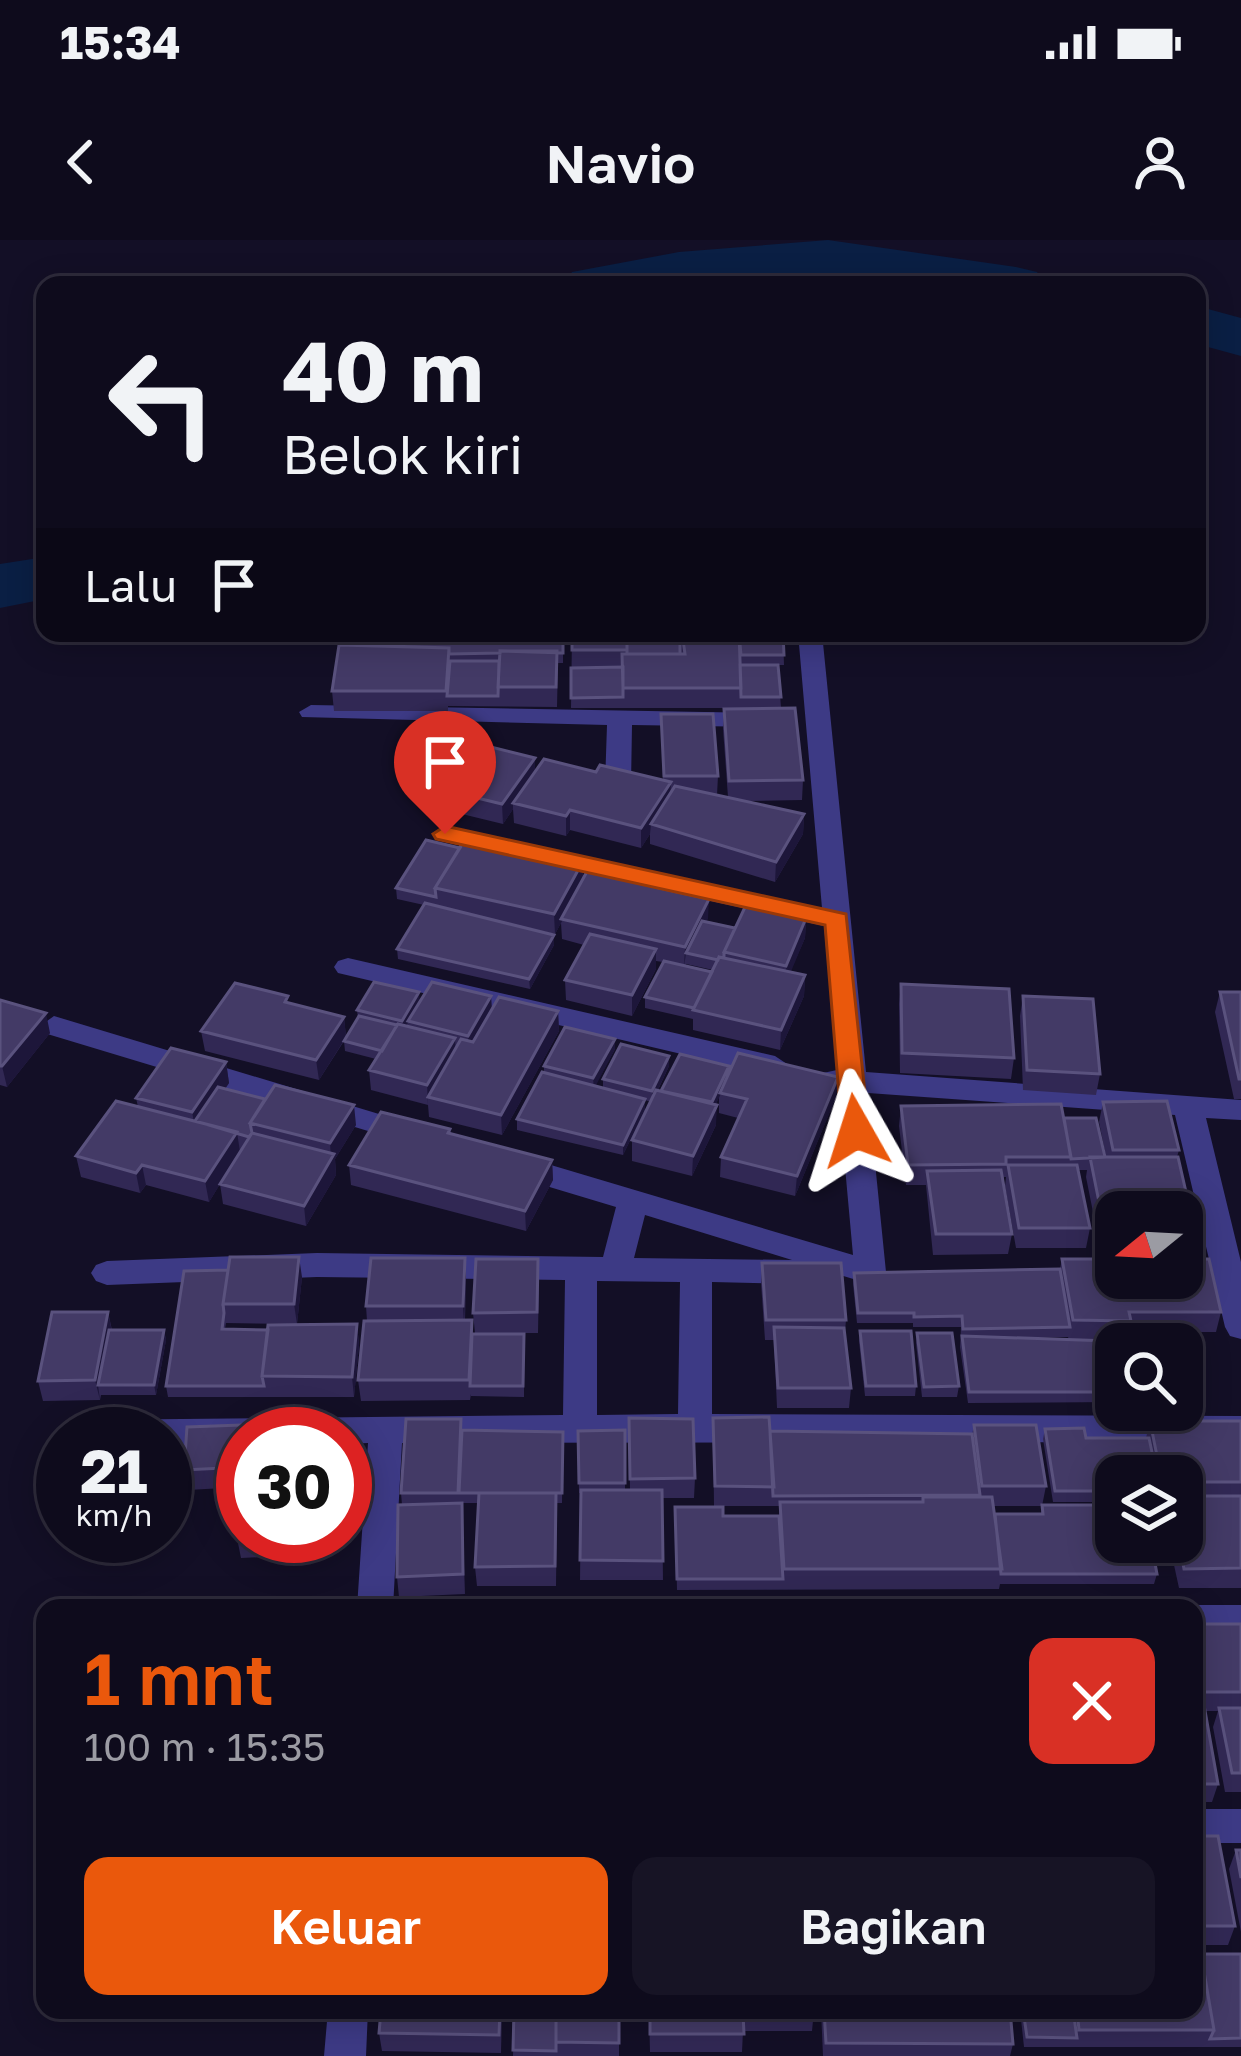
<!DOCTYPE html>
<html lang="id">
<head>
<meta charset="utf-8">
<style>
  :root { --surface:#0e0b1c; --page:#171425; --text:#f1f3f6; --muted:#9b9ba3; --line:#2e2b3b; --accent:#ea580c }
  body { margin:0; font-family:"Golos Text",sans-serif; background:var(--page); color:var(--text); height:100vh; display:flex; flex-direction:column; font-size:45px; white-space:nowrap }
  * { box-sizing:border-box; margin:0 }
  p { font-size:39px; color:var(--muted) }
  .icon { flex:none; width:66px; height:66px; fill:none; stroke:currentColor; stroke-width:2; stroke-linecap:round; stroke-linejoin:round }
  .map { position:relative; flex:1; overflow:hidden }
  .sheet { position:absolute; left:36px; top:1359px; width:1167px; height:420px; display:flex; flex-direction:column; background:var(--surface); border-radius:24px; box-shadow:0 6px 30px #0003,0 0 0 3px var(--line) }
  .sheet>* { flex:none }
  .hud { position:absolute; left:36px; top:36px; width:1170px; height:366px; border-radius:24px; box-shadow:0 6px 30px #0003,0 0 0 3px var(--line); background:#0e0b1c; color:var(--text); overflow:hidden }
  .needle { width:78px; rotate:252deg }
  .fabs { position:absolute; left:1095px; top:951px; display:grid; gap:24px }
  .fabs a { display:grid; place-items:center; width:108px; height:108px; border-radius:24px; background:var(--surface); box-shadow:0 6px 30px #0003,0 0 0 3px var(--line); font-size:60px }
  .speed { position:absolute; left:36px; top:1167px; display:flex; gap:24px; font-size:60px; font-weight:700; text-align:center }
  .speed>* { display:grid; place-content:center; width:156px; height:156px; border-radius:50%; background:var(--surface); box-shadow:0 6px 30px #0003,0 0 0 3px var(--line); line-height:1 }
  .speed small { font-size:30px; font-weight:400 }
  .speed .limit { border:18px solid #d22; background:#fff; color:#111 }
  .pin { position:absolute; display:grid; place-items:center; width:102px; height:102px; color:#fff; margin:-123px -51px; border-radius:50% 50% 50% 0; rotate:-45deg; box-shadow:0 0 12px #0007 }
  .pin .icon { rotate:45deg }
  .me { position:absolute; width:132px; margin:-66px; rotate:354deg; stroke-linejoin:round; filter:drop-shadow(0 0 9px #0008) }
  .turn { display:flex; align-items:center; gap:42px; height:252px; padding:0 48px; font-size:54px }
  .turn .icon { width:156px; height:156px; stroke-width:2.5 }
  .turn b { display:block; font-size:84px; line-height:102px }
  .then { display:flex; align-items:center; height:114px; padding:0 48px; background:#0003; gap:24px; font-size:45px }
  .round { display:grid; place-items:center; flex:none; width:126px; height:126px; border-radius:24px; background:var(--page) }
  .headline { display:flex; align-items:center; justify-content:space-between; height:204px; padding:0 48px }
  h1 { font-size:72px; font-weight:600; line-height:90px; color:var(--accent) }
  .cta { display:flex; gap:24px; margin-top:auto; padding:24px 48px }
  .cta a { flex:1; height:138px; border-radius:24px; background:var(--accent); color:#fff; font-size:48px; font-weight:600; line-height:138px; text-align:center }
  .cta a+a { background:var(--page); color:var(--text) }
  .status { display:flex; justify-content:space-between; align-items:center; height:84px; padding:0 60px; background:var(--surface); direction:ltr }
  .status svg { height:33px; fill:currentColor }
  header { display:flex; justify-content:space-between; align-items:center; height:156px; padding:0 48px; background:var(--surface); font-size:54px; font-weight:600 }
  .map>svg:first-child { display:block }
</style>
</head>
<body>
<div class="status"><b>15:34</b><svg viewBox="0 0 49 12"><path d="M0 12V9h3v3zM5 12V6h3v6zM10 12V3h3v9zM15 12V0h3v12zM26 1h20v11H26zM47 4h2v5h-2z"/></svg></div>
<header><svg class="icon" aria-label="back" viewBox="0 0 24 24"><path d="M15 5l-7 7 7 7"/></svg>Navio<svg class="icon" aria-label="person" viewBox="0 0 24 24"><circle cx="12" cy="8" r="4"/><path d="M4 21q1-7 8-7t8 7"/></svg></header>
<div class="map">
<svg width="1241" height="1816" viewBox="0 0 1241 1816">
  <rect width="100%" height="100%" fill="#130f26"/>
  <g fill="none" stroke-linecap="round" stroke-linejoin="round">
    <!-- river -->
    <path fill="#0a1f44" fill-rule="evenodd" d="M828,0L1016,27L1037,32L1046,45H891L828,36L715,45H563L572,32L679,12Z
      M1197,66L1241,78V116L1197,104Z
      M45,317V359L0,368V324Z"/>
    <!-- minor -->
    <path fill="#3d3a85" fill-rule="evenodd" d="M798,393H822L866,832L1241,860V880L1206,878L1241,1022V1099L1230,1096L1225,1087L1175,875L868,853L886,1032L881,1040L870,1044L810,1026L814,1032L809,1040L798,1044L712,1042V1174L1241,1176V1202L402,1203L393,1368H357L368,1203L345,1204V1194H243V1205H165V1194H66L70,1184L82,1180L563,1175L565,1040L317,1037L107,1045L96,1041L91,1033L96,1025L107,1021L317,1013L603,1017L616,967L503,933L499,925L503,917L514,914L853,1015L838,850L823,847L818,840L823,833L837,830L824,686L445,602L432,594L445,586L822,668ZM645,975L792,1020L634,1018ZM597,1041L680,1042L678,1174L597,1175Z
      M311,465L761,473L773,480L761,487L632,485L631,545L618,553L605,545L607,485L302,477L299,472Z
      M348,718L775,816L790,826L775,836L338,733L334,727L338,721Z
      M54,776L422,887L426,894L411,904L44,793L40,786Z
      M1194,1365H1241V1395H1194V1368H1185Z
      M1194,1569H1241V1603H1194Z
      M328,1770H368L366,1816H324Z"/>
  </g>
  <!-- wall -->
  <path fill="#312854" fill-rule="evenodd" d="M563,393V423H558L557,467L448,466V471H334L332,451L357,405Z
    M572,393H783L784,425H778L781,468H571Z
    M724,469L803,540L802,560L744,561L804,574L803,594L775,642L650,604V594L641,608L570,590L566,596L514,583L513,569L503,584L433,567L432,547L535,518V532H596L663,540L661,474L718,536L717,555L728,557L723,489Z
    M460,608L582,623L583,640L662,642V648L709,659L706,682L735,688L806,678L805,698L790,732L805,735L804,756L780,810L693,790V779L645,768V757L663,722L656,721V729L632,776L566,760L565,740L584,705L562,699L561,683L555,694L519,686L554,695V705L530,749L398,719L397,709L424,665L397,659L396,648ZM686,724L713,730L712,732L685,726Z
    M901,744L1014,818L1011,839L900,833L899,764Z
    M1220,752H1241V859H1234L1215,772Z
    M491,756L492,769L558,771L559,791L502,895L429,877L428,865L371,850L369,830L376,819L345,811L344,801L319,840L205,811L201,791L289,763L344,777L346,797L358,779L357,770L420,761Z
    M1023,756L1100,834L1096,855L1023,850L1020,776Z
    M0,760L50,793L7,847L0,845Z
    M615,809L595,846L603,848V839L669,816V826L658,850L661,851L729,833L836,857L795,956L720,937L721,917L738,878L719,873V856L716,864V885L692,936L632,921V900L651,862L645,860V870L623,915L517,890V879L544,833V826Z
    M226,822L229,843L225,849L356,885L335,919L336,935L306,986L223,964L220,944L209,962L146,945L140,953L81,937L76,916L138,867L136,858Z
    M1103,862L1179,910L1177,917L1196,996L1191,1016L1182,1017V972H1116V1017H1102L1086,937L1087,930H1078L1090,988L1086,1008H1016L1005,946L1006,937H1004L1003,944L1012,994L1008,1014L933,1015L926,945H906L899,886L901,866L1064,878L1106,917L1099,882Z
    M450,889L451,894L552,920L553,940L526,991L351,945L349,925Z
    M1062,1019L1221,1072L1216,1092H1129L1128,1094L1177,1104H1121V1101H1103L1116,1134V1162L968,1163L960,1107L961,1087H913V1083H857L853,1044L854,1033L1060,1029ZM1068,1097L1069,1100L1028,1098Z
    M762,1023L846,1080L845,1092L851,1148L849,1168H777L774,1100H765L761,1043Z
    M184,1031L302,1037L297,1084L226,1083L225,1089L268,1090L357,1084L359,1105L354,1157H168L166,1146Z
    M466,1038L465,1080L473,1094H524V1157L471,1156V1154L470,1160L361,1161L358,1140L367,1081L366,1066Z
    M539,1039L538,1093H475L473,1073Z
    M108,1072L112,1090H164L166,1100L156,1155H101L100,1160L43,1161L38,1141Z
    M860,1091L916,1146L915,1156H865L859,1101Z
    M917,1093L959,1146L957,1157H922L916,1103Z
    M629,1178L695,1238L694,1258H662L663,1340H580L581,1253H579L578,1191L625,1190V1250H630Z
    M713,1178L770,1191L972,1195L974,1185L1046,1246L1042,1266H993L995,1274H1041L1042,1265L1157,1334L1154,1344H1000L999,1349L677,1350L675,1267L723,1276H779V1266H714Z
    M1150,1181H1241V1348H1179L1169,1302H1182V1236H1116V1262H1053L1043,1199L1045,1189L1086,1198H1146Z
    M462,1190L563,1192L562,1263H557L556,1346H477L475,1327L479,1263H462L465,1354L399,1357L397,1337L402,1265L401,1253Z
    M297,1194L243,1296H329L328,1314L241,1318L237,1298L242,1247L188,1250L184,1230Z
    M1194,1384H1241V1552H1225L1213,1487L1218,1471H1205L1218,1544L1212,1562H1194Z
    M1194,1596L1235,1686L1228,1705H1199L1201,1714H1241V1807H1024L1020,1770H1194Z
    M1236,1610H1241V1692L1229,1629Z
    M381,1770H502L501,1813L382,1811L379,1793Z
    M514,1770H619V1816H513Z
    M649,1770H814L812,1791H743L742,1812H650Z
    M821,1770H1010L1013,1804L1010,1816H823Z"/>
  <!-- shaded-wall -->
  <path fill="#1d163a" d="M535,518V538L513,563V569L503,584L502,564Z
    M671,542L670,562L651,584L650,594L641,608V588Z
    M570,570V590L566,596V576Z
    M804,574L803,594L775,642L776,622Z
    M582,623L583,643L555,694L554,674Z
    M709,659L708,679L691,714L686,713L684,727L685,707Z
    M806,678L805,698L785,746L786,726Z
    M554,695V705L530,749L529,739Z
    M656,709V729L632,776V755Z
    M805,735L804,756L780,810L781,790Z
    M419,752L420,763L403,791L402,781Z
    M491,756L492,776L469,816L468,796Z
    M558,771L559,791L502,895L501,875Z
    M46,773L50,793L7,847L2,826Z
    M344,777L346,797L319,840L316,820Z
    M455,798L456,818L428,857V865L427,845Z
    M615,799V809L594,849L593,838Z
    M669,816V826L652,862V851Z
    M226,822L229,843L201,884L194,882L192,872Z
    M729,826V836L712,873V862Z
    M838,837L836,857L795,956L797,936Z
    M645,859V870L623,915V905Z
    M354,865L356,885L335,919L336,935L306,986L304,966L331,919L330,903Z
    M717,865L716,885L692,936L693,916Z
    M237,892L240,912L209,962L205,941Z
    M552,920L553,940L526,991L525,971Z
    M142,925L146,945L140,953L136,933Z
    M299,1017L302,1037L297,1084L294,1064Z
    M465,1018L466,1038L464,1086L463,1066Z
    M108,1072L112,1092L98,1145L100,1160L95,1140Z
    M357,1084L359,1105L354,1157L352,1137Z
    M164,1090L166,1100L156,1155L154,1145Z"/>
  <!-- building -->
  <path fill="#433a66" stroke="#5a527e" stroke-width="3" d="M358,393H563V413L500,411V413L449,414V408L357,405Z
    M572,393H627V410H572Z
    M627,393H680V414H627Z
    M682,393H739L741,448H623L622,414H685Z
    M739,393H783L784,415H741Z
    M339,405L449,408L446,451H332Z
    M500,411H557L556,447H498Z
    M450,421H499L498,456H447Z
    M740,425H778L781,457H741Z
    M623,427V457L571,458V428Z
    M795,468L803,540L729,541L724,469Z
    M661,474H713L718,536H664Z
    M467,501L535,518L502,564L432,547Z
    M544,519L596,532L600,525L671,542L641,588L570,570L566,576L513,563Z
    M675,546L804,574L776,622L651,584Z
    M465,599L582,623L554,674L435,648Z
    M426,600L460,608L435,648L436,657L396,648Z
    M590,626L662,642L659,648L709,659L685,707L561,679Z
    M425,663L554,695L529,739L397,709Z
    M746,665L806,678L786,726L724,712Z
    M702,681L735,688L724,712V718L719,717L718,720L686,713Z
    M590,694L656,709L632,755L565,740Z
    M719,717L805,735L781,790L693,770Z
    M664,721L712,732L694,768L645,757Z
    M374,742L419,752L402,781L357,770Z
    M432,742L491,756L468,796L408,781Z
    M235,743L288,756L285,762L344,777L316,820L201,791Z
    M901,744L1009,749L1014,818L902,813Z
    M1220,752H1241V839H1239Z
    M1023,756L1093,759L1100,834L1027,830Z
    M499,757L558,771L501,875L428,857L461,799L473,802Z
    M0,760L46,773L2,826H0Z
    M359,776L397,785L382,811L344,801Z
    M398,784L455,798L427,845L369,830Z
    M565,787L615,799L593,838L544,826Z
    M621,804L669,816L652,851L603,839Z
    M171,808L226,822L192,872L136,858Z
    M738,813L838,837L797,936L721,917L747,859L720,853Z
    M680,814L729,826L712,862L661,851Z
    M542,832L645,859L623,905L517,879Z
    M275,845L354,865L330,903L250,883Z
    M218,847L265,859L250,883L252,893L249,897L195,881Z
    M656,850L717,865L693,916L632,900Z
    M116,861L237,892L205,941L142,925L136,933L76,916Z
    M1167,861L1179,910H1113L1103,862Z
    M1061,864L1071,917H1006V924L908,925L901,866Z
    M381,872L450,889L448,893L552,920L525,971L349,925Z
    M1064,878H1096L1105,917L1071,919Z
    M252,893L334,914L304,966L220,944Z
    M1090,917H1178L1196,996H1182V972H1116V997H1106Z
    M1008,925H1077L1090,988H1019Z
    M1001,930L1012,994H936L927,931Z
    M230,1017H299L294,1064H223Z
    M371,1018H465L463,1066H366Z
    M476,1019H538L537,1072L473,1073Z
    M1062,1019H1116V1038H1182V1019H1209L1221,1072H1129L1131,1081L1073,1080Z
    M762,1023H841L846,1080H766Z
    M1060,1029L1070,1087L963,1089L962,1076L914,1077V1073H858L854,1033Z
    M228,1030L223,1064L224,1073L222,1089L268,1090L262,1136L264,1146H166L184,1031Z
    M52,1072H108L95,1140L38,1141Z
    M472,1080L469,1140H358L364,1081Z
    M357,1084L352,1137L262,1136L268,1085Z
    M774,1087L844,1088L851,1148H778Z
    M109,1090H164L154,1145H98Z
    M860,1091H911L916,1146H866Z
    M917,1093H952L959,1146L924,1147Z
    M472,1094H524L523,1146H470Z
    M1123,1094L1175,1095L1177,1104H1125Z
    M962,1096L1109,1101L1116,1134V1152H969Z
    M769,1177L774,1247L715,1246L713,1178Z
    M629,1178L693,1179L695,1238L630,1239Z
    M406,1179H461L458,1253H401Z
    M1150,1181H1241V1242H1182V1236H1161Z
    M296,1183L295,1194H243V1227L184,1230L187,1187Z
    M974,1185H1036L1046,1246H982Z
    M1084,1188L1086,1198H1149L1157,1236H1116V1251H1055L1045,1189Z
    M462,1190L563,1192L562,1253H459Z
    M625,1190V1243H579L578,1191Z
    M770,1191L972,1194L980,1255L773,1256Z
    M243,1230V1296H292L237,1298Z
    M581,1250H662L663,1321L580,1320Z
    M479,1253H556L555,1326L475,1327Z
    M1182,1256H1241V1328L1184,1329L1179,1302H1182Z
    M923,1257H992L1002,1329H784L780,1262H923Z
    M462,1263L463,1334L397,1337L398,1265Z
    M1042,1265H1116V1302H1151L1157,1334H1001L995,1274H1043Z
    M675,1267H723V1276H779L783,1339H677Z
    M1194,1384H1241V1452H1202L1194,1408Z
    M1194,1465H1204L1218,1544H1194Z
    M1219,1468H1241V1533H1232Z
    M1194,1596H1218L1235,1686H1194Z
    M1236,1610H1241V1638Z
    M1194,1698H1198L1214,1790H1079L1077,1770H1194Z
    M1201,1714H1241V1798L1210,1799L1214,1790Z
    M381,1770H500L499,1795L379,1793Z
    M514,1770H556V1811L513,1810Z
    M556,1770H619V1803L556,1802Z
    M650,1770H814V1773H743L744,1794H650Z
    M824,1770H1010L1013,1804L826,1803Z
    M1023,1770H1073L1077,1798L1027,1797Z"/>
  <!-- route -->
  <path fill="#ea580c" stroke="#983908" stroke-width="3" d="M445,586L846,674L869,891L865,898H846L842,891L825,685L436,599L433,594Z"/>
</svg>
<div class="fabs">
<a><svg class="needle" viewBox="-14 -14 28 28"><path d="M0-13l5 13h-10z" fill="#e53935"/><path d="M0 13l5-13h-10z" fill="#9b9ba3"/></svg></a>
<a><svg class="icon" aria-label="search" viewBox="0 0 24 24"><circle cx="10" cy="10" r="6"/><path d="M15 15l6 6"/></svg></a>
<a><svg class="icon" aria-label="layers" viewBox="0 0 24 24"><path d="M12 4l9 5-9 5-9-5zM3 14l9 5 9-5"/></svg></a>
</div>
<div class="speed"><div>21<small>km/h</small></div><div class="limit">30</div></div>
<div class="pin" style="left:445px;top:594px;background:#d93025"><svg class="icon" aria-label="arrive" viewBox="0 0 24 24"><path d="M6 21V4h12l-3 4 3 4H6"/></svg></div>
<svg class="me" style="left:856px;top:891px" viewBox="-20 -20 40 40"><path d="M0-17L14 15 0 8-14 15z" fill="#ea580c" stroke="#fff" stroke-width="4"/></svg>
<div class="hud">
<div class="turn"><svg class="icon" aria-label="left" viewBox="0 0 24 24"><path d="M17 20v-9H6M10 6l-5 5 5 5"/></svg><div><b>40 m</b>Belok kiri</div></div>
<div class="then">Lalu<svg class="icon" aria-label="arrive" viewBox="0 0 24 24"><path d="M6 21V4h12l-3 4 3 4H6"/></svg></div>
</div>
<section class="sheet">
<div class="headline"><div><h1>1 mnt</h1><p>100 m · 15:35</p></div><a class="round" style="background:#d93025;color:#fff"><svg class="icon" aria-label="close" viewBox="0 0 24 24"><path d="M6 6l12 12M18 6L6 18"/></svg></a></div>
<div class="cta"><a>Keluar</a><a>Bagikan</a></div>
</section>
</div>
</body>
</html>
